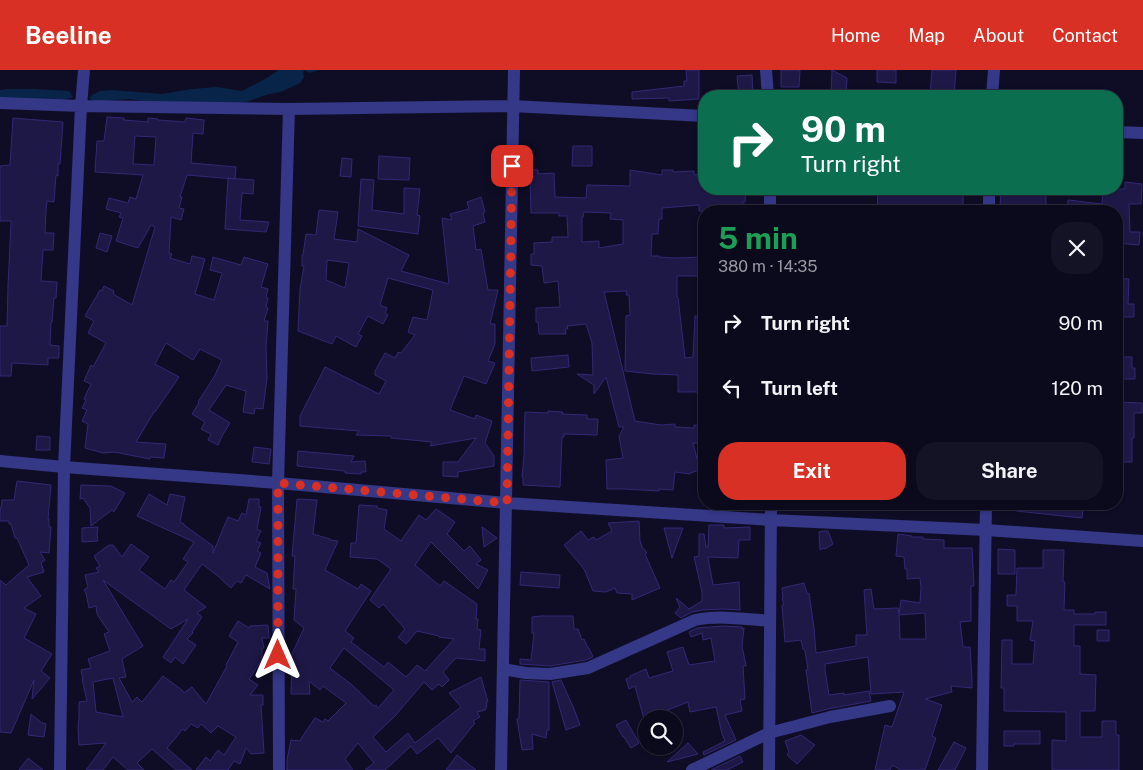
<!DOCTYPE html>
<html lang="en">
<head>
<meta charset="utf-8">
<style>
  :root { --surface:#0b0a1c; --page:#141325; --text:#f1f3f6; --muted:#9a9aa3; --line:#2b2b3b; --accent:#d93025 }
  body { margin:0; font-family:"Public Sans",sans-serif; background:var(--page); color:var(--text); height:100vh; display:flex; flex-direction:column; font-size:19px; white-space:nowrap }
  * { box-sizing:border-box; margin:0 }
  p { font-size:16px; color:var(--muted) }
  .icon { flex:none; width:28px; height:28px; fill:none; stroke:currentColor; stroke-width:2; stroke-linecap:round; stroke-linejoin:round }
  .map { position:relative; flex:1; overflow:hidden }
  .panel { position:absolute; left:698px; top:135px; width:425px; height:305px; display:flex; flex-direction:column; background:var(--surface); border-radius:20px; box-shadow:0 1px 4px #0004,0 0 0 1px var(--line) }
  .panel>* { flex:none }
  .top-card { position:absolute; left:698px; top:20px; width:425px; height:105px; border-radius:20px; box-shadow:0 1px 4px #0004,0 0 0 1px var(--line); background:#0b6e4f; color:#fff; overflow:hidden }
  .controls { position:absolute; left:638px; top:640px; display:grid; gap:10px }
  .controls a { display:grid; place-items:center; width:45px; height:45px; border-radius:50%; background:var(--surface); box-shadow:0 1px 4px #0004,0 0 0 1px var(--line); font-size:25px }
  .pin { position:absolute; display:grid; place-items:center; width:42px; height:42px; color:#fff; margin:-21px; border-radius:10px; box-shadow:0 2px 8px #0006 }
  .me { position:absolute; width:55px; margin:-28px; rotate:0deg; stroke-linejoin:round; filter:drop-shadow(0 0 4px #0008) }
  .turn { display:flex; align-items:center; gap:18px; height:105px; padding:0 20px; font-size:22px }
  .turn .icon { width:65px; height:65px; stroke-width:2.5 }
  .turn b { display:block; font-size:35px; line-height:42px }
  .round { display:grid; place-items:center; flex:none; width:52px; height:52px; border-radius:20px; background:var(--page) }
  .head { display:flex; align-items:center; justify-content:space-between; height:85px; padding:0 20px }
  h1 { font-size:30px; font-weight:700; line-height:38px; color:#1e9e55 }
  .cta { display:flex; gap:10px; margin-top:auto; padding:10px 20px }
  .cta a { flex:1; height:58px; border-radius:20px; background:var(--accent); color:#fff; font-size:20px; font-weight:700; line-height:58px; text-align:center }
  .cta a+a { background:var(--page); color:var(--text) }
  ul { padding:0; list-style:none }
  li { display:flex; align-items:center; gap:15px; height:65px; padding:0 20px }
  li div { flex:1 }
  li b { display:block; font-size:19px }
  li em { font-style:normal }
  header { display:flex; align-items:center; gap:30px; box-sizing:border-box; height:70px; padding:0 25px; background:var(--accent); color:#fff }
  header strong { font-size:24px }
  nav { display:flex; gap:28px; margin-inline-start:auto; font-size:18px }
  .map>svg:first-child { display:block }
</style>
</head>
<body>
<header>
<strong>Beeline</strong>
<nav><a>Home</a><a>Map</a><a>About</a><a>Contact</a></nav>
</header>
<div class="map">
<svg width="1143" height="700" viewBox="0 0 1143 700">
  <rect width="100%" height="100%" fill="#0f0d25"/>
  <!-- water -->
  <path fill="#082449" d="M279,0H320L309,3L304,0L303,3L304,7L300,13L281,22L269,24L246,32L168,34L129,29L105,31H93L89,28L94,24L100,21L112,20L162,24L192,19L216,17L242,21L265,9Z
    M6,19H34L69,21L73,27L64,30H0V20Z"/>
  <!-- building -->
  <path fill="#1e1847" stroke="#322875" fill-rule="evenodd" d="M686,0H699V29L669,31V28L632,29V22L684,16V11H687Z
    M781,0H800L799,17H781Z
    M832,0L847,8L846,26H831Z
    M877,0H896V13L877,12Z
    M932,0H956L954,26L930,25Z
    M752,5L753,26H739L737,6Z
    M107,47L124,48V50L148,52V48L158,49V50L185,52L186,48L204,50L203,64L193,63L191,93L236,97L235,109L187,105L180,127H182L179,138L184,139L181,150L171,147L169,183L172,184L170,188L190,194L192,186L205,189L195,224L214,230L222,203L210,200L213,187L241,195L244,187L268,194L261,217L268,219L266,227L268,228L266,237L268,238L264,251H268L266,277L267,308L263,339L255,338L254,344L243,342L246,321L226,315L209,340L230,353L222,366L218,375L208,370L211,364L201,359L205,352L192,344L199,333L198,332L214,307L222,290L200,279L193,290L166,273L155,294L179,307L155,342H154L136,372L166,374L164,388L150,387V389L114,382L103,383L85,378L88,354L82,351L87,340L82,338L86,330L84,329L91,314L84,311L91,295L93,297L106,273L88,263L94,251L85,246L100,220L102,221L104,216L114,221L113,224L132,235L155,157L151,155L138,178L116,171L123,148L119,147L121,143L106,139L109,128L128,133L130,127L136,129L143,105L95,102L97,71H104ZM135,66L156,67L154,95L133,94Z
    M13,48L63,52L60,94H58V106L56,105L54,132L47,131L46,140L45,163H54L53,180H43L41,211L57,212L56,228H54L52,252H51L50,275L59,276V288H48V295L12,293L11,306H0V256H7L8,216L11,153V151H0V96L10,95Z
    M573,76H592V96H572Z
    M379,86L410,88L409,110L378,109Z
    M342,88L352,89L351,107L340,106Z
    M528,99L538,100V104L554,103L555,127L586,128L587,115L630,116V100L662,105V100H673V102L694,101V105L704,103V119H746L745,132H743L742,141H699V135L662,138V149H659L658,164H652L651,186H659V187L675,188L704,187V206H677V227H678L685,288L693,287L695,246L704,247V322H678V305L653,304L625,301L626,246L630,245L629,225H626L627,221L604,222L635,351L661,355L675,354V357L694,358V355L704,356V374L693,373L700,400L690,403V404L675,402L673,420L659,419V421L624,419H607L606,390L623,388L619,366L624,357H619L606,307L594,324V315L577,304L593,305L592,273L586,254L567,256L568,259H565L566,264H539L538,252H536V238L560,237L558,211L544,213L542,196L531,195V184H534V173L552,172V167H568L567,146H559V143H531L530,109H528ZM584,142L611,143L610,149L623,150V174L599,178V171L582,172V147H583Z
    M228,108L254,110L253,124L242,123L240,150L269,152L266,162L225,159Z
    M361,109L374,110L372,140L404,144V118L420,119L417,145L420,146L418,164L358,156Z
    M1125,112L1142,114L1141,134H1129L1130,162H1140L1139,175L1116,173V141H1067L1068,130L1102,134L1103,119H1125Z
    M877,119H963V141H878Z
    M1001,119H1015V122H1036V119H1046V141H1035V138H1000Z
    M481,127L485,142L483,143L485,152L473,156L476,180L481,179L488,220H498L490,254H495V274L488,291L495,293L486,314L464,306L450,340L475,349L476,345L492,351L485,373L494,386V396L458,402V407L443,406V392H458L476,368L430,376L432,372L391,368V366L356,365L359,361L300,356V346L325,297L379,324L386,311L375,305V301L385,283L395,288L398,282L401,283L415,265L408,262L413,247L427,250L433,220L388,208L380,235L387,238L385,243L388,245L383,254L368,246L358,264L362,266L356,277L336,266L332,274L298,261L300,219L304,196H302V185H303L306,164L316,165L319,140L338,142L334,169L357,172L358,159L409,185L401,201L449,214L442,148L452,150L450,144L469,139L467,132ZM327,190L349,193L345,218L326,210Z
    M100,163L112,166L107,182L96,178Z
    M1116,208L1129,209L1128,234H1134V247H1116Z
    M568,285L569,297L532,301L531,288Z
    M1116,287H1132V298H1135V309H1123V307H1116Z
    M1116,332L1142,333V343H1134V368H1132V392H1116Z
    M548,341L563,342L562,344L587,345V349H598L597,365L564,364V367H562L560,417L523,415V407H522L524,385L525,342L548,343Z
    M37,366L50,367V380H36Z
    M254,377L271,379L269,394L252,392Z
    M298,381L354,386L351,392L365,391L366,402H361V404L345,403V401L297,396Z
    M17,411L51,415L48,449H49V457H51L49,483L40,482L45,490L41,493L44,502L27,507L41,526L24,538L36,544L24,568L52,584L41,601L50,608L32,629L34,610L11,663L0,662V510L6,515L29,495L17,468H15L11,454H9V451H0V438H1L2,430H14Z
    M81,415L111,416L125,423L114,442L112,440L91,456L90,438L83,428L80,429Z
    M149,424L167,435L170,424L185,427L180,452L184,454V455L213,476V483L228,447L238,451L242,443L246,445L249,429H259V437H261L257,459L261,461L256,471L261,473L257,481L261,483L255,497L267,503L270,519L246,505L241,513L237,511L231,518L222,510V509L202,494L184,520L206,537L197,543L202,547L192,562L193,563L187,569L196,575L183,594L175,587L171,593L163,587L188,549L171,559L103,510L143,576L122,589L126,607L119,608L132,632L137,627L142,632L163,606L182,620L184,623L192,617L206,634L227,596L226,595L238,572L229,566L238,551L249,558L250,556L268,555L269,568H262L264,578H262V590L249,609L258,615L250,625H263V635H261L264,683L251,684L246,678L240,694L234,691L228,700H196L206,687L210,691L218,680L224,685L236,667L218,656L211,663L201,654L198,658L191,654L185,661L183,659L167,678L192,700H176L152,679L137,693L144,700H128L113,687L103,700H86L106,673L79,675L78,658L79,647V632L87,631L82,609H83L81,600L91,598L88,589L110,581L104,564L109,562L97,544L96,536L89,538L86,523L84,520L88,517L85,505L99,502L96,498L100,496L94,486L109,475H113L122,487L131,474L149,487L139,500L165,519L171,510L174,512L188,492L183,489L194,472L137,446ZM113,608L123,647L96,642L93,612Z
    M297,429L317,430L313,464L330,469V470L338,471L325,500L358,519L361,514L371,521L345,561L354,568L351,572L384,597L388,592L406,607L417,595L425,601L454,569L439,567V566L417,561L406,574L398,567L405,559L383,534L379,538L370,530L391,499L377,489L350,487L351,473H356L359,435L377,436V438L387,440L384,459L401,471L419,445L426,450L436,439L455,452L447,464L464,481L470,476L481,490L476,494L488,500L478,519L431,472L415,495L440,516L444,511L477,534L476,549H478L477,559L481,560L479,579H485V591L456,588L443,602L449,610L442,617L439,614L432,620L424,612L395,646L373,667L386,682L408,663L415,673L461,637L449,623L481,607L488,632L486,633L487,636L485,640L477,642L480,647L473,651L475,653L451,683L438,668L417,684L411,676L385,700H365L374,693L358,673L345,689L353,700H287V690L291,670L300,671L302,667L315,648L323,652L325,649L328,651L346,633L323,616L320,620L309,611L310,624H291L292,589L290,588L304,558L294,550L296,519H293L295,486H292ZM344,578L394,620L378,638L376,635L374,636L351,614L330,598Z
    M1016,434H1056V435L1083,438L1082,448L1016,441Z
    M639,451L640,471L642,477L647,483L645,484L660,518L632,530V524L617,523L615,518L606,522L593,521L584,499L564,475L581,461L588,470L594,467L596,470L612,461L608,453Z
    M709,455H724V458L750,457V470H739L738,488L708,487L713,515L739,512L740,540L723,539L703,540L692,542L681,548L675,543L680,537L676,528L689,539L702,531V522L694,487L699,486V464H704L706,477H708Z
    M98,457L97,464L98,471L82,472V458Z
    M482,457L497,468L484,477Z
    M664,458H683L672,488Z
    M823,461H828L833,474L825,479L824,478L820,480L819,462Z
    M898,464L912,466V467H923V469L944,470V478H972L974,516H971V551L960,552L963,577H970L972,609V618L951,616L952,622L925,629L942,635L932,666L936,668L925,700H901L892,695L890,700H875L885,655L892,657L904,622L871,624L868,587L825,594V600L829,625L844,623V625L869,621L871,631L828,639L812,643L806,600H808L805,581L804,579H803L801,570L785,572L782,535H784L782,528H783L782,518L804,513L807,524L809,523L814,558L816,583L856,576V565H867L864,520L871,519L874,539L898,538L899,544L901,530L920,533L921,518L920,508L907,509V499H905L904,487L896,486ZM925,543L926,569H900L899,545Z
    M998,479L1015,480V504H998Z
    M1043,480H1064L1063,512H1065L1064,540H1074V544H1095V542H1106V555H1074V576H1080V604L1096,605L1095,641H1080V667H1102V651H1116V665H1119V700H1052V670L1066,671V642L1004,641V618H1001L1002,570H1012V594H1033L1035,571L1030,570L1033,551H1017V536H1007V525H1016L1017,498H1043Z
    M521,502L560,505L559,518L520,515Z
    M541,546H573L574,559H578L582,570L584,569L588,578H589L593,587L586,590L550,596L520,594V589L531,590L534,563H532V547Z
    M723,556L742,557V559L744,558L742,576L746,596H743L745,629L740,630L742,641L725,645L736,670L704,685L703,682L725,671L722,664L716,637L690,642L688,632L660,643L663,649H644L635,616L629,619L626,609L631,607L630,606L646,599L649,608L673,601L667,582L683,577L689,595L715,591L711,568L703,570L702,563L691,567L689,562L697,558Z
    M1097,560H1109V571H1097Z
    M520,610L549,612V660H547L546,668L532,664L533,679L522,680L517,649L519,648Z
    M561,610L574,639L580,655L566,660L552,612Z
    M31,644L42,653L46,654L44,667L28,665Z
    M626,650L639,673L631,678L624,667H623L616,655Z
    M1004,661H1040V674H1014V676H1004Z
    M801,665L815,675L797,694L787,685L789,682L785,671Z
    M954,672L966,678L955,700H938Z
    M688,673L698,684L667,692Z
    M457,685L476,700H446Z
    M740,686L743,692L727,700H711Z
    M28,688L43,700H19Z"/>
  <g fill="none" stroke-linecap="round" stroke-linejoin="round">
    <!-- minor -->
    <path stroke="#353787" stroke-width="12" d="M766,0L768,26
      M992,26L994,0
      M0,33L81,36L289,39L512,36L704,46
      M1116,62L1143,63
      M770,119V141
      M989,141V119
      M0,391L64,397L278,413L507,433L771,450L986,460L1143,471
      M503,599L526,603L550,604L588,598L695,550C719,545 745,549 770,551
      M60,700L64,397L81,36L84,0
      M279,700L278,413L289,39
      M501,700L514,0
      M692,700L769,663L830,647L890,636
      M769,700L771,434
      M982,700L986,434"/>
  </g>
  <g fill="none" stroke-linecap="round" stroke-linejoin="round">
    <!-- route -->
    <path stroke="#d93025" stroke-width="9" stroke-dasharray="0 16.2" d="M278,585V413L507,433L512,96"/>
  </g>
</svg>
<div class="controls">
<a><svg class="icon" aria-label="search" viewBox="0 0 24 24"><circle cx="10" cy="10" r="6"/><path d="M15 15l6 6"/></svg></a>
</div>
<div class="pin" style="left:512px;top:96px;background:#d93025"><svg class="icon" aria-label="arrive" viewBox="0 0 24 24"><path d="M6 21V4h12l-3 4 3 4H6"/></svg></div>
<svg class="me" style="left:278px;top:585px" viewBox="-20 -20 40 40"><path d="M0-17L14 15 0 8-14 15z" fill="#d93025" stroke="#fff" stroke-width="4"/></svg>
<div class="top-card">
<div class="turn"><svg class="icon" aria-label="right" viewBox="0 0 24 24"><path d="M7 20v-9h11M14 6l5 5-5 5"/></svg><div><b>90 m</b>Turn right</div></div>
</div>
<section class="panel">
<div class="head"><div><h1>5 min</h1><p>380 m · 14:35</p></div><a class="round"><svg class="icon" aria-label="close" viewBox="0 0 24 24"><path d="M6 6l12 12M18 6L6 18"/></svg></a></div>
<ul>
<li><svg class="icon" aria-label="right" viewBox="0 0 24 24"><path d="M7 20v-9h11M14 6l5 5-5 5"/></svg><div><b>Turn right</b></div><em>90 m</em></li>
<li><svg class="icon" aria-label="left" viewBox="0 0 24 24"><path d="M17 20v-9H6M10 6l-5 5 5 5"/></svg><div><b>Turn left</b></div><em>120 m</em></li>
</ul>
<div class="cta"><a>Exit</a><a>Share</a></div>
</section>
</div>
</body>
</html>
